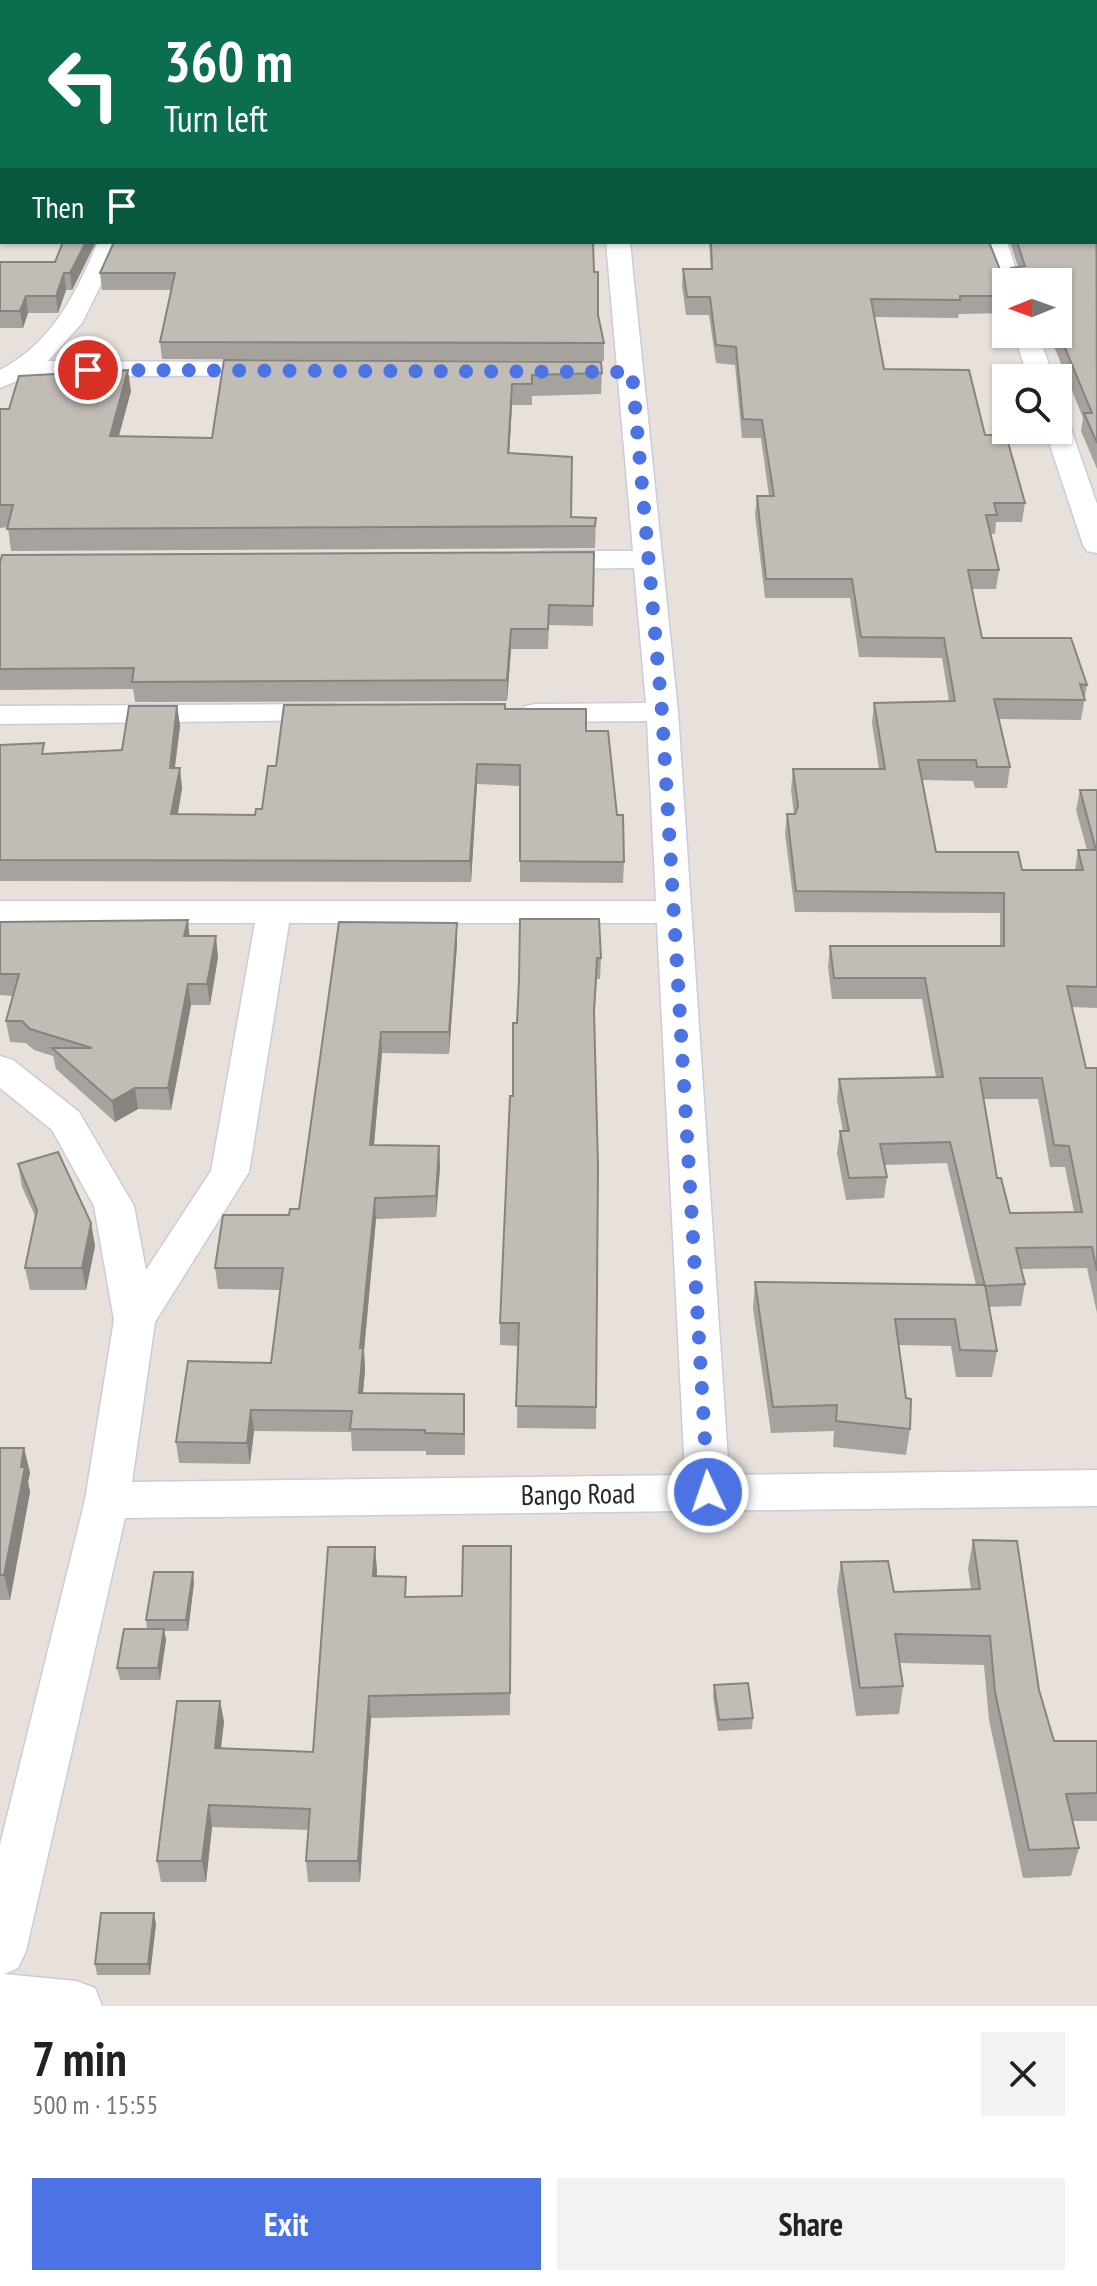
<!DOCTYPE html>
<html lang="en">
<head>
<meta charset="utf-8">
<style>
  :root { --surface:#fff; --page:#f2f2f2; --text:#222; --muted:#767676; --accent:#4c73e4 }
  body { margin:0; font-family:"PT Sans Narrow",sans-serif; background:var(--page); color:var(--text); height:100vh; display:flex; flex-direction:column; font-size:30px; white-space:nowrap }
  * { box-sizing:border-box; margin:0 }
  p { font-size:26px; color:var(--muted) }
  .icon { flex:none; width:44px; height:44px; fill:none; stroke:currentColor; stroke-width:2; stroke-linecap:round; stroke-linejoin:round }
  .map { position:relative; height:2006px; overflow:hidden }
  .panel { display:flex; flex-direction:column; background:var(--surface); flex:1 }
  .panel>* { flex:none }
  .top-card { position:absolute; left:0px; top:0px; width:1098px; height:244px; box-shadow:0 2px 6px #0004; background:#0b6e4f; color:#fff; overflow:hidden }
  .needle { width:52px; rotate:269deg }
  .tools { position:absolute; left:992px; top:268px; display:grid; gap:16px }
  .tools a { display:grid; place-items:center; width:80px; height:80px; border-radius:0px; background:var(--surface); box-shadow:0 2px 6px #0004; font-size:40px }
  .pin { position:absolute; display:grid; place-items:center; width:68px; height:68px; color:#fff; margin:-34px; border:4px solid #fff; border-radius:50%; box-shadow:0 2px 8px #0007 }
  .me { position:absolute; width:88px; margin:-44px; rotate:357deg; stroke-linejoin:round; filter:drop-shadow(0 0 6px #0008) }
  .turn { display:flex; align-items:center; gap:28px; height:168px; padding:0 32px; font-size:36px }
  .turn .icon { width:104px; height:104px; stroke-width:2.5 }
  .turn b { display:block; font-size:56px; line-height:68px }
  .then { display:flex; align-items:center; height:76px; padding:0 32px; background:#0003; gap:16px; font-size:30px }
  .round { display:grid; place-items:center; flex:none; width:84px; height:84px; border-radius:0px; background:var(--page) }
  .overview { display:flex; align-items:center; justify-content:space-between; height:136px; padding:0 32px }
  h1 { font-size:48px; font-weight:600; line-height:60px }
  .button { display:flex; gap:16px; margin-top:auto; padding:16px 32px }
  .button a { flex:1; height:92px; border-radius:0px; background:var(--accent); color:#fff; font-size:32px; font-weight:600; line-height:92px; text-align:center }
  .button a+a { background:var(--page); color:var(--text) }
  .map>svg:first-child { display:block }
</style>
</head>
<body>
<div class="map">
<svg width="1097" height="2006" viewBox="0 0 1097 2006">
  <rect width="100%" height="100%" fill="#e8e1db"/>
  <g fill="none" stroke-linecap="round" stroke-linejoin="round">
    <defs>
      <path id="minor" d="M805,0H825L826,2H806Z
        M98,242H122L82,323L48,361L270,362L283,370L279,375L26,377L0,388V370C53,342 75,295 98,242Z
        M606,242H630L678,712L729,1475L1097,1470V1506L125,1518L26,1951L18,1968L4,1974L76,1981L95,1988L102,2006H0V1845L85,1500L114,1320L94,1206L52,1130L0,1088V1056L13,1060L79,1112L134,1206L146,1270L211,1171L255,923H0V901H656L647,721L536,722L525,720L520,713L525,706L536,704L646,703L634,568L545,569L535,566L531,560L535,554L545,551H633ZM289,923H657L685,1475L132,1482L155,1322L249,1172Z
        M983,242H1007L1020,282H1006V289L1000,287Z
        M1014,334H1038L1054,378H1028Z
        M1058,421L1067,423L1071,429L1097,504V553L1087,551L1083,545L1045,430H1058Z
        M333,704L344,706L349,713L344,720L0,724V706Z"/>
    </defs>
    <!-- minor casing -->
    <use href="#minor" stroke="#c9cdd8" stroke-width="3"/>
    <!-- minor -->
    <use href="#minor" fill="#fff" fill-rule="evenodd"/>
  </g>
  <!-- wall -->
  <path fill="#a6a29d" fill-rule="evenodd" d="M0,0H793L794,2H2V224H0Z
    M991,0H1097V66H1096V2H992Z
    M1097,70V469L1081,431L1083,418L1049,334H1058V282H1006V313L959,314L958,318L874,317L884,369L985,435L1025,503L1022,522H996L995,534H990L999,570L996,589H972L982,638L1087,685L1081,720L999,719L1010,767L1007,788H975L973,781L922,780L936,852L1022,870H1075L1078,850H1087L1076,810L1080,790H1097V1008L1072,1007L1086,1068H1097V1313L1087,1268L1021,1269L1025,1284L1021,1306L989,1307L997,1351L992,1377H956L951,1346L898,1345L910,1429L906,1455L833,1447L834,1431L771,1433L753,1309L755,1282L976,1285L947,1163L885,1165L887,1177L884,1198L846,1200L837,1153L840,1131H843L837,1100L839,1079L936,1077L922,999H832L828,967L830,946H1000V913L795,912L785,834L787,814H794L791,790L793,769H879L872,723L874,703L949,701L942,658L859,657L850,598H765L755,515L757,496H769L761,438H742L735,365L716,363L709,315H686L682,286L683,269H711L709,242H989L1001,272L1010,274L1018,267L1010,242H1096ZM984,1099H1038L1050,1167H1065L1074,1212L1010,1213L997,1178Z
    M96,242L72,290H66L58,313H28L23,328H0V262H55Z
    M594,272L598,315L604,343V361L162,359L160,342L171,290H102L100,273Z
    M224,360L602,373L601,394L532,396V405H512L509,453L571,517L596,518L595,548L11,551L8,527L0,528V409H9L131,391L119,436L212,438Z
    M594,552L593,626L549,625L548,649H511L507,701L135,702L133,689L0,690V563Z
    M177,706L180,726L175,768L182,788L178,814L255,815L262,809L276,766L505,709L586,731L617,815L624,862L623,883L520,882V786L477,784L471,882L0,881V743V745L46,754L122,750Z
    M520,919L601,958L600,979H597L594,1023L598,1166L596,1429L517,1428L518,1346L500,1345V1323L519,980Z
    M0,922L190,936L218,957L210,1005H191L171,1110L138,1109L115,1122L56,1069L53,1056L34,1050L26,1043L10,1042L6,1021L13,996L0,995Z
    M339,922L457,944L449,1054L382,1053L374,1145L439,1146L440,1167L436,1217L376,1219L364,1351L365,1370L363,1393L465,1416V1455H426V1451H352L351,1432L254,1431L250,1464L179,1463L176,1442L271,1363L280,1290L218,1289L215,1268L299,1209Z
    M18,1164L91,1223L95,1246L86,1290H30L25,1268L36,1218L22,1187Z
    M0,1448H24L30,1473L28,1482L30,1492L10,1600H0Z
    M973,1540L1039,1690L1054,1741H1097V1821H1073L1079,1848L1071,1876L1023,1878L989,1720L984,1665L900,1663L903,1686L899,1714L856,1716L837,1591L841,1562L894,1592L971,1589L968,1569Z
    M511,1568L510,1715L371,1718L360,1882H308L306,1861L308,1830L212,1827L206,1882H161L157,1861L220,1701L224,1722L221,1749L313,1752L377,1569V1576L407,1597L462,1596Z
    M194,1583L188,1631H164L166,1640L160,1680H120L117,1668L147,1629L146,1620Z
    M714,1685L753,1718L752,1729L718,1731L713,1697Z
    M156,1924L150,1975H97L95,1964Z"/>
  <!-- shaded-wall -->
  <path fill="#87847f" d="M588,0H614V2H588Z
    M86,242H96L72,290L70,273Z
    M64,273L66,290L58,313L56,296Z
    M26,296L28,313L23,328L20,311Z
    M128,370L131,391L113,457L110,436Z
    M512,384V405L508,475V453Z
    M511,629V649L507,701V680Z
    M177,706L180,726L172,788L170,768Z
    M477,764V784L471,882L470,861Z
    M180,768L182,788L174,835L171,814Z
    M188,920L190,941L184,936Z
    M457,923V944L449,1054V1032Z
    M216,936L218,957L210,1005L207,984Z
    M188,984L191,1005L171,1110L168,1088Z
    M381,1032L382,1053L372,1166L370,1145Z
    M135,1088L138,1109L115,1122L112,1101Z
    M439,1146L440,1167L436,1217V1196Z
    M375,1198L376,1219L364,1351L365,1370L361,1414L359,1393L360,1348Z
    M91,1223L95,1246L86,1290L82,1268Z
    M251,1410L254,1431L250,1464L247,1443Z
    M24,1448L30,1473L28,1482L30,1492L10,1600L4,1575Z
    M375,1547L377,1569L375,1598L373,1576Z
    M193,1572L194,1583L188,1631L186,1620Z
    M164,1629L166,1640L160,1680L158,1668Z
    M369,1696L371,1718L360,1882L358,1861Z
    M220,1701L224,1722L218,1770L215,1748Z
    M209,1805L212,1827L206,1882L202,1861Z
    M154,1913L156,1924L150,1975L148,1964Z"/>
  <!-- building -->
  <path fill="#c1bcb6" stroke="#87847f" stroke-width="2" fill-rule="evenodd" d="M0,0H588V2H2V190L0,178Z
    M616,0H793L794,2H616Z
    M864,0H930V2H863Z
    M998,0H1097V51H1096V2H998Z
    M1096,69L1097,443L1084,413H1092L1058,331V282H1006V296H960V300L871,299L884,369L969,370L985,435H1006L1025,503H994L997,515H986L999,570H968L982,638H1071L1087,685L1080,684L1085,700L994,699L1010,767H977L976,760H918L936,852H1018L1022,870H1083L1078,850H1096L1080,790H1097V987L1067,986L1086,1068H1097V1271L1092,1247L1016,1248L1025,1284L985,1286L950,1142L880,1144L887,1177L849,1178L840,1131H849L839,1079L943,1077L925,978H834L830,946H1004V893L796,891L787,814H795L798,806L793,769H885L874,703L955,701L944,638L861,637L852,579H766L757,496H774L762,420L743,419L736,347L716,345L710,297H687L683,269H712L711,242H989L1001,272L1010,274L1011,268L1025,266L1017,242H1096ZM980,1078H1042L1054,1145L1069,1146L1082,1212L1010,1213L1001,1178H997Z
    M0,193H2V208H0Z
    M63,242H86L70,273H64L56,296H26L20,311H0V262H55Z
    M114,242H593L594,272H598V315L604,343L160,342L175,273H100Z
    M224,360L601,362L602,373L532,375V384H512L508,453L572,457L571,517L596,518L595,526L7,529L13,505H0V409H9L19,376L128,370L110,436L212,438Z
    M594,552L593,606L549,605L548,629H511L507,680L132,682L134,668L0,669V563L2,555Z
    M505,704V709H586V731H608L617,815H623L624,862L520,861V765L477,764L470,861L0,860V745L44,743L42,754L122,750L129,706H177L170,768H180L171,814L255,815L256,809H262L268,766H276L284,705Z
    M520,919H599L601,958H597L594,1011L598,1166L596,1407L516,1406L519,1323H500L510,1096H513V1023H517L519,980Z
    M188,920L184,936H216L207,984H188L168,1088H135L112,1101L52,1048H92L30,1029L22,1021H6L19,974H0V922Z
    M339,922L457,923L449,1032H381L370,1145L439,1146L436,1196L375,1198L360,1348H363L359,1393L464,1394V1434L425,1433V1430L350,1429L352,1411L251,1410L247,1443L176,1442L188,1361L271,1363L283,1268H215L223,1215H289L290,1209H299Z
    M58,1152L91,1223L82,1268H25L37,1210L18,1164Z
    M755,1282L985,1285L997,1351L960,1350L955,1319H895L906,1398L911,1399L910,1429L836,1421L837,1405L773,1407Z
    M0,1448H24L21,1467H25L4,1575H0Z
    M973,1540L1017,1541L1039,1690L1054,1741H1097V1793L1066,1794L1079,1848L1029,1850L995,1692L990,1636L895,1634L903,1686L860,1688L841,1562L888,1561L894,1592L980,1589Z
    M463,1546H511L510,1693L369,1696L358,1861H306L310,1809L209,1805L202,1861H157L177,1701H220L215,1748L313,1752L328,1547H375L373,1576L406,1577L405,1597L462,1596Z
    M154,1572H193L186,1620H146Z
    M124,1629H164L158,1668H117Z
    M748,1683L753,1718L719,1720L714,1685Z
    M101,1913H154L148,1964H95Z"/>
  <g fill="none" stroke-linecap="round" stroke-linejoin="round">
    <!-- route -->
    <path stroke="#4c73e4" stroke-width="14" stroke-dasharray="0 25.2" d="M88,370L632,372L662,712L708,1492"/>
  </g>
  <g text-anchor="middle" stroke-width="6" stroke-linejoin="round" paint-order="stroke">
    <!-- near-street labels -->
    <g font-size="28" fill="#272727" stroke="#fff">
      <text transform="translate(578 1494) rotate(-1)" y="10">Bango Road</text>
    </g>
  </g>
</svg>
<div class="tools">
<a><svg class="needle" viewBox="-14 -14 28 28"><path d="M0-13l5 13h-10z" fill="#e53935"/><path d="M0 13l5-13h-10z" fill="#767676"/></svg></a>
<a><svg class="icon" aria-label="search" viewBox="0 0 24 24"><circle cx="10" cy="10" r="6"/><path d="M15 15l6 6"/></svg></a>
</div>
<div class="pin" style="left:88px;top:370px;background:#d93025"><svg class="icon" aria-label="arrive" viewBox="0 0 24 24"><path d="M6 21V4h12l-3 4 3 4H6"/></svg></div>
<svg class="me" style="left:708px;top:1492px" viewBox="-20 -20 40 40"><circle r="17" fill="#4c73e4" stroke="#fff" stroke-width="3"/><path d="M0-11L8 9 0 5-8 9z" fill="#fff"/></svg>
<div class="top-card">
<div class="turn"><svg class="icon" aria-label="left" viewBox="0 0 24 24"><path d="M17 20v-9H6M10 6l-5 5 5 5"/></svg><div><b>360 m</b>Turn left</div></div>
<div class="then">Then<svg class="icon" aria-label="arrive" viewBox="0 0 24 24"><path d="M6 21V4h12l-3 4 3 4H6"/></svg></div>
</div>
</div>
<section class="panel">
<div class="overview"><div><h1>7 min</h1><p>500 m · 15:55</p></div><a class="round"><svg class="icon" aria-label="close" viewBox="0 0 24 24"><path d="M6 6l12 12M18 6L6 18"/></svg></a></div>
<div class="button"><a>Exit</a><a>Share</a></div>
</section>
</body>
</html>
